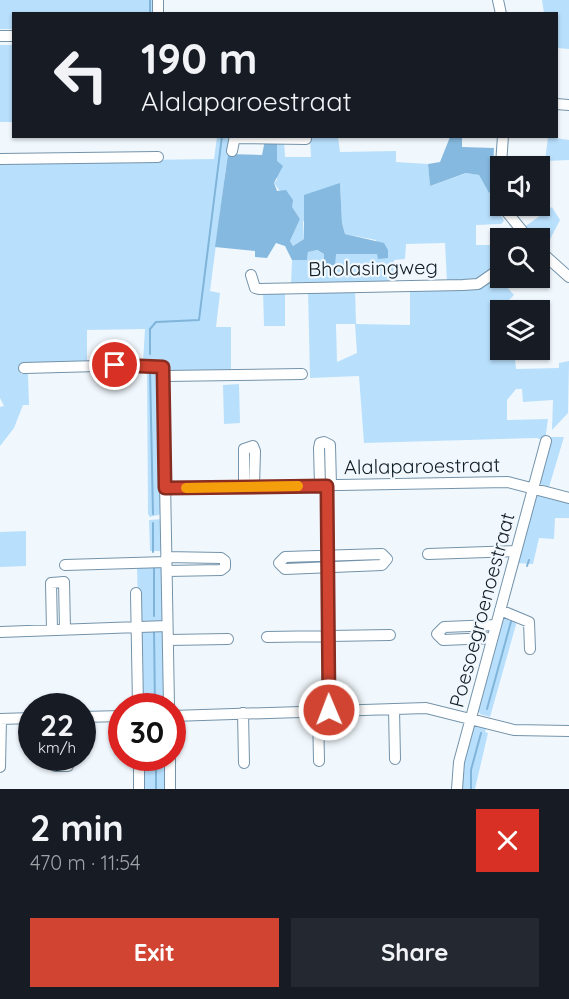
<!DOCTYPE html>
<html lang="en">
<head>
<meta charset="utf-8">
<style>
  :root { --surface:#171b24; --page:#242831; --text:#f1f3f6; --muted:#9ea1a6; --accent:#d04431 }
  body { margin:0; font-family:Quicksand,sans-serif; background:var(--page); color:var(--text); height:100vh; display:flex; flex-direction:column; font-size:22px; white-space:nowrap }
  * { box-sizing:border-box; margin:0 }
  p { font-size:20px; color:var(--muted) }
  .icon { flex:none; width:33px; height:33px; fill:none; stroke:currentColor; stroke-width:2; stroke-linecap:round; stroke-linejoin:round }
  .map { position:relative; height:789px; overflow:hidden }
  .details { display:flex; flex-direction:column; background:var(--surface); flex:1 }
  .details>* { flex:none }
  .hud { position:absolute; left:12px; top:12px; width:546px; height:126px; border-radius:0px; box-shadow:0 2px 4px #0004; background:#171b24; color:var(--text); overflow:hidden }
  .controls { position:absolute; left:490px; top:156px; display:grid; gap:12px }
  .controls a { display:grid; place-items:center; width:60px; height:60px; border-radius:0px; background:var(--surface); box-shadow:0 2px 4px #0004; font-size:30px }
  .speed { position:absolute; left:18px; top:693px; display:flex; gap:12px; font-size:30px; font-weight:700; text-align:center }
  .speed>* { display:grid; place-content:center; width:78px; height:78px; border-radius:50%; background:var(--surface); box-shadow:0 2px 4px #0004; line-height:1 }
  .speed small { font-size:15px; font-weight:400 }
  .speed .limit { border:9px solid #d22; background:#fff; color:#111 }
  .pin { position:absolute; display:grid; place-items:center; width:51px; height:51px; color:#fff; margin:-26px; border:3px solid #fff; border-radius:50%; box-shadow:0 2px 6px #0007 }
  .me { position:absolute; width:66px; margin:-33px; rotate:359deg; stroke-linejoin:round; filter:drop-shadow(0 0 4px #0008) }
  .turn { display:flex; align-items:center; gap:21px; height:126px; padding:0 30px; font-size:27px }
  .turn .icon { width:78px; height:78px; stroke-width:2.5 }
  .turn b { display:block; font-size:42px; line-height:51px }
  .round { display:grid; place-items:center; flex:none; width:63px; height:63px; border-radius:0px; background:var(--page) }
  .head { display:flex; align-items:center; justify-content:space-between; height:102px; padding:0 30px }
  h1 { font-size:36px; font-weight:700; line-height:45px }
  .cta { display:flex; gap:12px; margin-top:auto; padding:12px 30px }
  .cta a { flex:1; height:69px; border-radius:0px; background:var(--accent); color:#fff; font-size:24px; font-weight:700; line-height:69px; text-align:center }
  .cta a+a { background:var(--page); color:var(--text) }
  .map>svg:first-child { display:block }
</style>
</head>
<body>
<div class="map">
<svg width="569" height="789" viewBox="0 0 569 789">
  <rect width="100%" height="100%" fill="#f1f8fd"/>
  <!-- green -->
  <path fill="#b8dffc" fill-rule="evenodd" d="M0,0H156V13L14,14L13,29H0Z
    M542,0H569V49L557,48L556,14L544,13Z
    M0,45H13V122H0Z
    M217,137H230L210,291L220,293L216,327H231V372L170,374L143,362L145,329L87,330V361L20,363L21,374H28L29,405H23L14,428L0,446V407L4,406L0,398V162L214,159Z
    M310,137H338L340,152L396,151V162L428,164L430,186L467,173L479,175L489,193L492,191L494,202L504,221L501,224L476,225V245H501V265L485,278L447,282L445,243L406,244L405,259L394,260L393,284L291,285L292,260H307L308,252L316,250L324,254L325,265H334L335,254H378L379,259L376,240L345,234L342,223L340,183L303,222L304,239L293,246L290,241L300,219L274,183L277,180V140L284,141L285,157H311Z
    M548,137L569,140V160L545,161Z
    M552,207L560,220L544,251L540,247V238H533L523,228Z
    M496,275L514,295L506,303V310H501V350H514L516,369L559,368V363L569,361L568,413L552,430L553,400L523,402L522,389H516L507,400V420L548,419L545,441L537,438L364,443L359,376L310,378L308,289L355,288L356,324L410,325V287H469ZM336,324H355L357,353L337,362Z
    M263,290H285V326H264Z
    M147,367L159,369L162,514L150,517L148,514Z
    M239,384L240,423L224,424L223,385Z
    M550,437H564L549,487L540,484L538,479Z
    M536,494L569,501V518H555L554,539L539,538L533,564L515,563Z
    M163,519V551H150L149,520Z
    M26,531V566L0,567V532Z
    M137,564H163L162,623L141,622L138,616Z
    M503,617L517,621L490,717L480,714L478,710Z
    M142,630L163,631L166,706H142L140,633Z
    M473,725L487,726L485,732L488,733L475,789H460L462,768Z
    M143,758H167V789H144Z"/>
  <!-- forest -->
  <path fill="#86b9df" d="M450,137H462V147L494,148L492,191L489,193L479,175L466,173L430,186L428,164L440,162Z
    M265,140H277V161L283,166L274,183L277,191L286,190L293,200L292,207L300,219L290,241L293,246L304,239V195L340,183L342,223L345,234L384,243L388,250V258L378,259L377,254H336L335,265H324V254L317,250L308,252L307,260H292L285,246L276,243L267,258L255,257V251L215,247L228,154L262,155Z"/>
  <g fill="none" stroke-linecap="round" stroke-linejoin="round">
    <!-- stream -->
    <path stroke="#80b4d9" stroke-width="2" d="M150,0V14
      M150,354V329L156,322L199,320L222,136
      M150,370L153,514
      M153,523V552
      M527,566L529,560
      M154,567V616
      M154,632L155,706
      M487,709L512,618
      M156,758V789
      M471,789V770L481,733"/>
    <defs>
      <path id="minor" d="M158,0V14
        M498,0L501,14
        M0,36H14
        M556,104L569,105
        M235,138L306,139
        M232,151L235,136
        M0,159L158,157
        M501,201L499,193L503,136
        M502,206L528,238
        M540,251L569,277
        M251,275L255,288L259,289L463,285L478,284L501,268
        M24,368L136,365L163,367L169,706
        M164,376L302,374
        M320,486L319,448L320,443L324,442L330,445L331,486
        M327,486L329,710
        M165,488L508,482L569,498
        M244,488V449L253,446L255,451L254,487
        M382,554L387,559L382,565L285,569L279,563L285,557Z
        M428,554L516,551
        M166,557L221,558L225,561V567L221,570L167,571
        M65,565L166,562
        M136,593L138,706
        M500,610L529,622L530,649
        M52,630L51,583L64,582L65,629
        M0,632L167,626
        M267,637L390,635
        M492,638L443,640L437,634L444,627L495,625
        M168,640L228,639
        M394,709L395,759
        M318,711L319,761
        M243,713L244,763
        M172,716L426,708L514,730L569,731
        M82,717L122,716
        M0,719L32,718
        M55,758V766H68V758
        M139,758V789
        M170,758V789
        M0,767L1,719
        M457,789L459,762L546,441"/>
    </defs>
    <!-- minor casing -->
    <use href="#minor" stroke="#7493aa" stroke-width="12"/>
    <!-- minor -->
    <use href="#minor" stroke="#fff" stroke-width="10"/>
  </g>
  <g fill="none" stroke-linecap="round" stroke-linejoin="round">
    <defs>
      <path id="route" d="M115,365L163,367L165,488L327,486L329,710"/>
    </defs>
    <!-- route casing -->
    <use href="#route" stroke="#872c20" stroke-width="15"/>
    <!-- route -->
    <use href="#route" stroke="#d04431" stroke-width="10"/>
    <!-- slow -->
    <path stroke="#f59e0b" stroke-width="10" d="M186,488L298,486"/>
  </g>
  <g text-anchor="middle" stroke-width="4.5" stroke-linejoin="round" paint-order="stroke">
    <!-- street labels -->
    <g font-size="20" fill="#0f1c24" stroke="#f1f8fd">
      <text transform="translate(373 268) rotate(-1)" y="7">Bholasingweg</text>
      <text transform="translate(422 466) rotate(-1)" y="7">Alalaparoestraat</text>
      <text transform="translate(482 610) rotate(-75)" y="7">Poesoegroenoestraat</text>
    </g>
  </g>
</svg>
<div class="controls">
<a><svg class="icon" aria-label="sound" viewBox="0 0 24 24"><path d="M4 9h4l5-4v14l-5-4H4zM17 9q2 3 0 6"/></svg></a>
<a><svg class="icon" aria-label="search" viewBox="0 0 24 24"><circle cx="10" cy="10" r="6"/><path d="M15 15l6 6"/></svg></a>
<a><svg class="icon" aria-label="layers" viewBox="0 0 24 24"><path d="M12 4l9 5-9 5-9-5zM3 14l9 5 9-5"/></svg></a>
</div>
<div class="speed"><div>22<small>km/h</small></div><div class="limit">30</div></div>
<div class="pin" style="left:115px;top:365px;background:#d93025"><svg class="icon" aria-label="arrive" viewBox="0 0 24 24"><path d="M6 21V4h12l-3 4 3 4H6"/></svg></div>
<svg class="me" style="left:329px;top:710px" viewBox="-20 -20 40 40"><circle r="17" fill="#d04431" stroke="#fff" stroke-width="3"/><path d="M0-11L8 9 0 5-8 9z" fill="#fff"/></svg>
<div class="hud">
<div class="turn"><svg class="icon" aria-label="left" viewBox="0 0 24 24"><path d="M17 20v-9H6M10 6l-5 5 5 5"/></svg><div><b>190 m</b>Alalaparoestraat</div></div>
</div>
</div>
<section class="details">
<div class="head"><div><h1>2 min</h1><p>470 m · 11:54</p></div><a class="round" style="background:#d93025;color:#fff"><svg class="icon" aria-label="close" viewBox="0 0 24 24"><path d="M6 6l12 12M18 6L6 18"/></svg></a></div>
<div class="cta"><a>Exit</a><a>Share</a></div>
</section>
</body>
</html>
